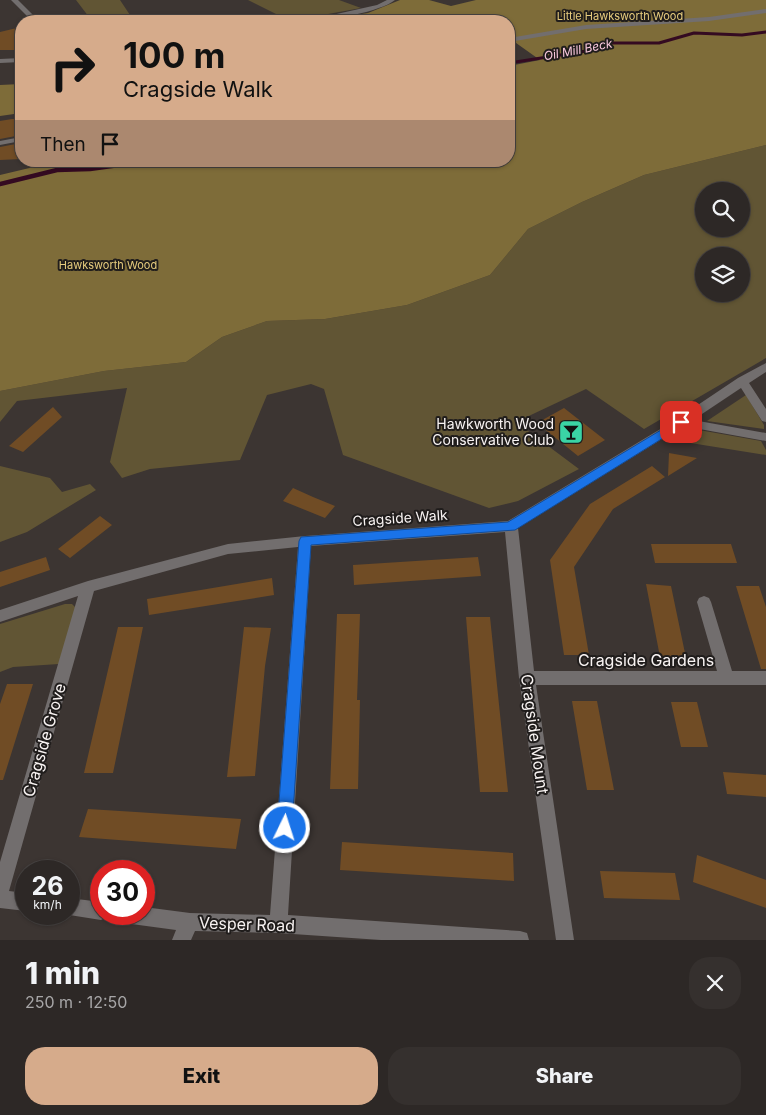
<!DOCTYPE html>
<html lang="en">
<head>
<meta charset="utf-8">
<style>
  :root { --surface:#2d2826; --page:#35302e; --text:#f1f3f6; --muted:#a7a6a7; --line:#484443; --accent:#d6ab8b }
  body { margin:0; font-family:Inter,sans-serif; background:var(--page); color:var(--text); height:100vh; display:flex; flex-direction:column; font-size:19px; white-space:nowrap }
  * { box-sizing:border-box; margin:0 }
  p { font-size:16px; color:var(--muted) }
  .icon { flex:none; width:28px; height:28px; fill:none; stroke:currentColor; stroke-width:2; stroke-linecap:round; stroke-linejoin:round }
  .map { position:relative; height:940px; overflow:hidden }
  .details { display:flex; flex-direction:column; background:var(--surface); flex:1 }
  .details>* { flex:none }
  .guide { position:absolute; left:15px; top:15px; width:500px; height:152px; border-radius:20px; box-shadow:0 1px 4px #0004,0 0 0 1px var(--line); background:#d6ab8b; color:#111; overflow:hidden }
  .fabs { position:absolute; left:695px; top:182px; display:grid; gap:10px }
  .fabs a { display:grid; place-items:center; width:55px; height:55px; border-radius:50%; background:var(--surface); box-shadow:0 1px 4px #0004,0 0 0 1px var(--line); font-size:25px }
  .speed { position:absolute; left:15px; top:860px; display:flex; gap:10px; font-size:25px; font-weight:700; text-align:center }
  .speed>* { display:grid; place-content:center; width:65px; height:65px; border-radius:50%; background:var(--surface); box-shadow:0 1px 4px #0004,0 0 0 1px var(--line); line-height:1 }
  .speed small { font-size:12px; font-weight:400 }
  .speed .limit { border:8px solid #d22; background:#fff; color:#111 }
  .pin { position:absolute; display:grid; place-items:center; width:42px; height:42px; color:#fff; margin:-21px; border-radius:10px; box-shadow:0 2px 8px #0006 }
  .me { position:absolute; width:55px; margin:-28px; rotate:4deg; stroke-linejoin:round; filter:drop-shadow(0 0 4px #0008) }
  .turn { display:flex; align-items:center; gap:18px; height:105px; padding:0 25px; font-size:22px }
  .turn .icon { width:65px; height:65px; stroke-width:2.5 }
  .turn b { display:block; font-size:35px; line-height:42px }
  .then { display:flex; align-items:center; height:48px; padding:0 25px; background:#0003; gap:10px; font-size:19px }
  .round { display:grid; place-items:center; flex:none; width:52px; height:52px; border-radius:20px; background:var(--page) }
  .head { display:flex; align-items:center; justify-content:space-between; height:85px; padding:0 25px }
  h1 { font-size:30px; font-weight:800; line-height:38px }
  .action { display:flex; gap:10px; margin-top:auto; padding:10px 25px }
  .action a { flex:1; height:58px; border-radius:20px; background:var(--accent); color:#111; font-size:20px; font-weight:800; line-height:58px; text-align:center }
  .action a+a { background:var(--page); color:var(--text) }
  .map>svg:first-child { display:block }
</style>
</head>
<body>
<div class="map">
<svg width="766" height="940" viewBox="0 0 766 940">
  <rect width="100%" height="100%" fill="#3c3532"/>
  <!-- green -->
  <path fill="#615534" fill-rule="evenodd" d="M76,0H120L134,21H92Z
    M248,0H339L361,8L290,21Z
    M766,145V358L644,429L586,389L516,422L579,469L518,501L489,508L343,455L324,389L311,384L267,395L240,460L150,469L122,478L110,462L127,388L17,401L0,422V391L104,371L186,362L222,337L267,321L325,319L407,305L490,275L528,229L582,202L644,175ZM704,191H741V229H704ZM704,256H741V294H704Z
    M746,395L764,425V429L707,421Z
    M699,430L761,441L766,450V455L678,441L690,433Z
    M0,466L50,478L62,492L90,484L96,490L27,532L0,542Z
    M65,604H72L76,608L59,664L13,667L0,672V624Z"/>
  <!-- forest -->
  <path fill="#7e6c39" d="M400,0H429L451,6L476,0H766V145L644,175L582,202L528,229L490,275L407,305L325,319L267,321L222,337L186,362L104,371L0,391V175L59,161H509V66L540,60L509,38V21H317L368,13Z
    M21,84V113L0,116V85Z"/>
  <g fill="none" stroke-linecap="round" stroke-linejoin="round">
    <!-- stream-far1 -->
    <path stroke="#340a21" stroke-width="3" d="M509,63L599,49L612,43H659L694,33L742,35L766,32"/>
    <!-- stream -->
    <path stroke="#340a21" stroke-width="4.5" d="M0,184L57,170L90,169L148,161"/>
  </g>
  <!-- building -->
  <path fill="#704c25" d="M21,27V50H0V32Z
    M12,119H21V135L0,139V121Z
    M21,143V159L0,160V147Z
    M53,407L62,417L23,452L9,446Z
    M564,408L605,440L578,456L537,423Z
    M669,453L697,458L668,476Z
    M652,466L665,477L613,509L574,567L589,655H564L550,560L590,504Z
    M293,488L313,497L335,506L325,518L283,501Z
    M100,516L112,525L70,558L58,549Z
    M651,544H731L737,563H655Z
    M46,557L50,570L0,587V572Z
    M478,557L481,576L354,585L353,565Z
    M272,578L274,595L149,615L147,599Z
    M646,584L671,586L686,658L660,657Z
    M736,586H759L766,607V669H761Z
    M337,614H360L357,700H360L358,789H330Z
    M466,617H490L508,792H480Z
    M118,627H143L113,773H84Z
    M244,627L271,628L265,666L255,776L227,777Z
    M7,684H33L3,780H0V704Z
    M572,701H597L614,790H587Z
    M671,702H697L708,747H681Z
    M723,772L766,775V797L727,794Z
    M88,809L136,812L241,819L236,849L79,837Z
    M342,842L513,853L514,881L340,870Z
    M697,855L766,880V908L693,882Z
    M600,871L675,873L680,900L604,898Z"/>
  <g fill="none" stroke-linecap="round" stroke-linejoin="round">
    <!-- minor -->
    <path fill="#726e6e" fill-rule="evenodd" d="M11,0H18L39,21H32Z
      M387,0H395C381,12 324,22 305,21L377,5Z
      M766,9V13L709,21L586,29L509,42V38L586,25L709,17Z
      M21,58V62L0,63V59Z
      M21,137V141L0,145V141Z
      M766,363V372L749,383L766,409V422L762,421L741,388L693,420L766,433V441L683,426L518,528L534,671H717L697,602L699,598L704,596L709,598L711,602L732,671H766V685H536L574,940H556L519,678L505,532L311,546L288,915L520,931L527,933L529,940H381L278,933L195,931L191,940H172L176,930L124,923L118,920L115,914H144V907L190,913L270,915L298,547L228,554L94,591L9,891L26,893V911L0,908V862L78,596L0,622V610L88,581L228,544L305,536L508,521L677,419L738,378Z
      M69,898L101,902V914H109L107,917L101,920L63,914H69Z"/>
  </g>
  <!-- route -->
  <path fill="#1a73e8" stroke="#114b97" d="M681,418L686,422L684,425L515,530L311,545L292,828L290,834L285,836L279,834L277,828L299,541L301,537L508,522Z"/>
  <!-- icons -->
  <defs>
    <symbol id="bar-square" viewBox="-11 -11 22 22"><rect x="-9" y="-9" width="18" height="18" rx="4" fill="#3ad4a5" stroke="#201d1c"/><path d="M-6-5H6L.8 .8V4.5H3.5V6h-7V4.5H-.8V.8Z" fill="#111"/></symbol>
  </defs>
  <g fill-rule="evenodd">
    <use href="#bar-square" x="557" y="418" width="28" height="28"/>
  </g>
  <g text-anchor="middle" stroke-width="4" stroke-linejoin="round" paint-order="stroke">
    <!-- far-park labels -->
    <g font-size="11" fill="#e7cc7d" stroke="#201d1c">
      <text x="620" y="20">Little Hawksworth Wood</text>
      <text x="108" y="269">Hawksworth Wood</text>
    </g>
    <!-- far-water labels -->
    <g font-size="12" font-style="italic" fill="#fac9de" stroke="#201d1c">
      <text transform="translate(578 50) rotate(-11)" y="4">Oil Mill Beck</text>
    </g>
    <!-- poi labels -->
    <g font-size="14" fill="#f8f3f2" stroke="#201d1c" text-anchor="end">
      <text x="554" y="429">Hawkworth Wood<tspan x="554" dy="16">Conservative Club</tspan></text>
    </g>
    <!-- street labels -->
    <g font-size="14" fill="#f8f3f2" stroke="#201d1c">
      <text transform="translate(400 518) rotate(-4)" y="5">Cragside Walk</text>
    </g>
    <!-- near-street labels -->
    <g font-size="16" fill="#f8f3f2" stroke="#201d1c">
      <text x="646" y="666">Cragside Gardens</text>
      <text transform="translate(535 734) rotate(82)" y="6">Cragside Mount</text>
      <text transform="translate(44 740) rotate(-74)" y="6">Cragside Grove</text>
      <text transform="translate(247 924) rotate(2)" y="6">Vesper Road</text>
    </g>
  </g>
</svg>
<div class="fabs">
<a><svg class="icon" aria-label="search" viewBox="0 0 24 24"><circle cx="10" cy="10" r="6"/><path d="M15 15l6 6"/></svg></a>
<a><svg class="icon" aria-label="layers" viewBox="0 0 24 24"><path d="M12 4l9 5-9 5-9-5zM3 14l9 5 9-5"/></svg></a>
</div>
<div class="speed"><div>26<small>km/h</small></div><div class="limit">30</div></div>
<div class="pin" style="left:681px;top:422px;background:#d93025"><svg class="icon" aria-label="arrive" viewBox="0 0 24 24"><path d="M6 21V4h12l-3 4 3 4H6"/></svg></div>
<svg class="me" style="left:285px;top:828px" viewBox="-20 -20 40 40"><circle r="17" fill="#1a73e8" stroke="#fff" stroke-width="3"/><path d="M0-11L8 9 0 5-8 9z" fill="#fff"/></svg>
<div class="guide">
<div class="turn"><svg class="icon" aria-label="right" viewBox="0 0 24 24"><path d="M7 20v-9h11M14 6l5 5-5 5"/></svg><div><b>100 m</b>Cragside Walk</div></div>
<div class="then">Then<svg class="icon" aria-label="arrive" viewBox="0 0 24 24"><path d="M6 21V4h12l-3 4 3 4H6"/></svg></div>
</div>
</div>
<section class="details">
<div class="head"><div><h1>1 min</h1><p>250 m · 12:50</p></div><a class="round"><svg class="icon" aria-label="close" viewBox="0 0 24 24"><path d="M6 6l12 12M18 6L6 18"/></svg></a></div>
<div class="action"><a>Exit</a><a>Share</a></div>
</section>
</body>
</html>
